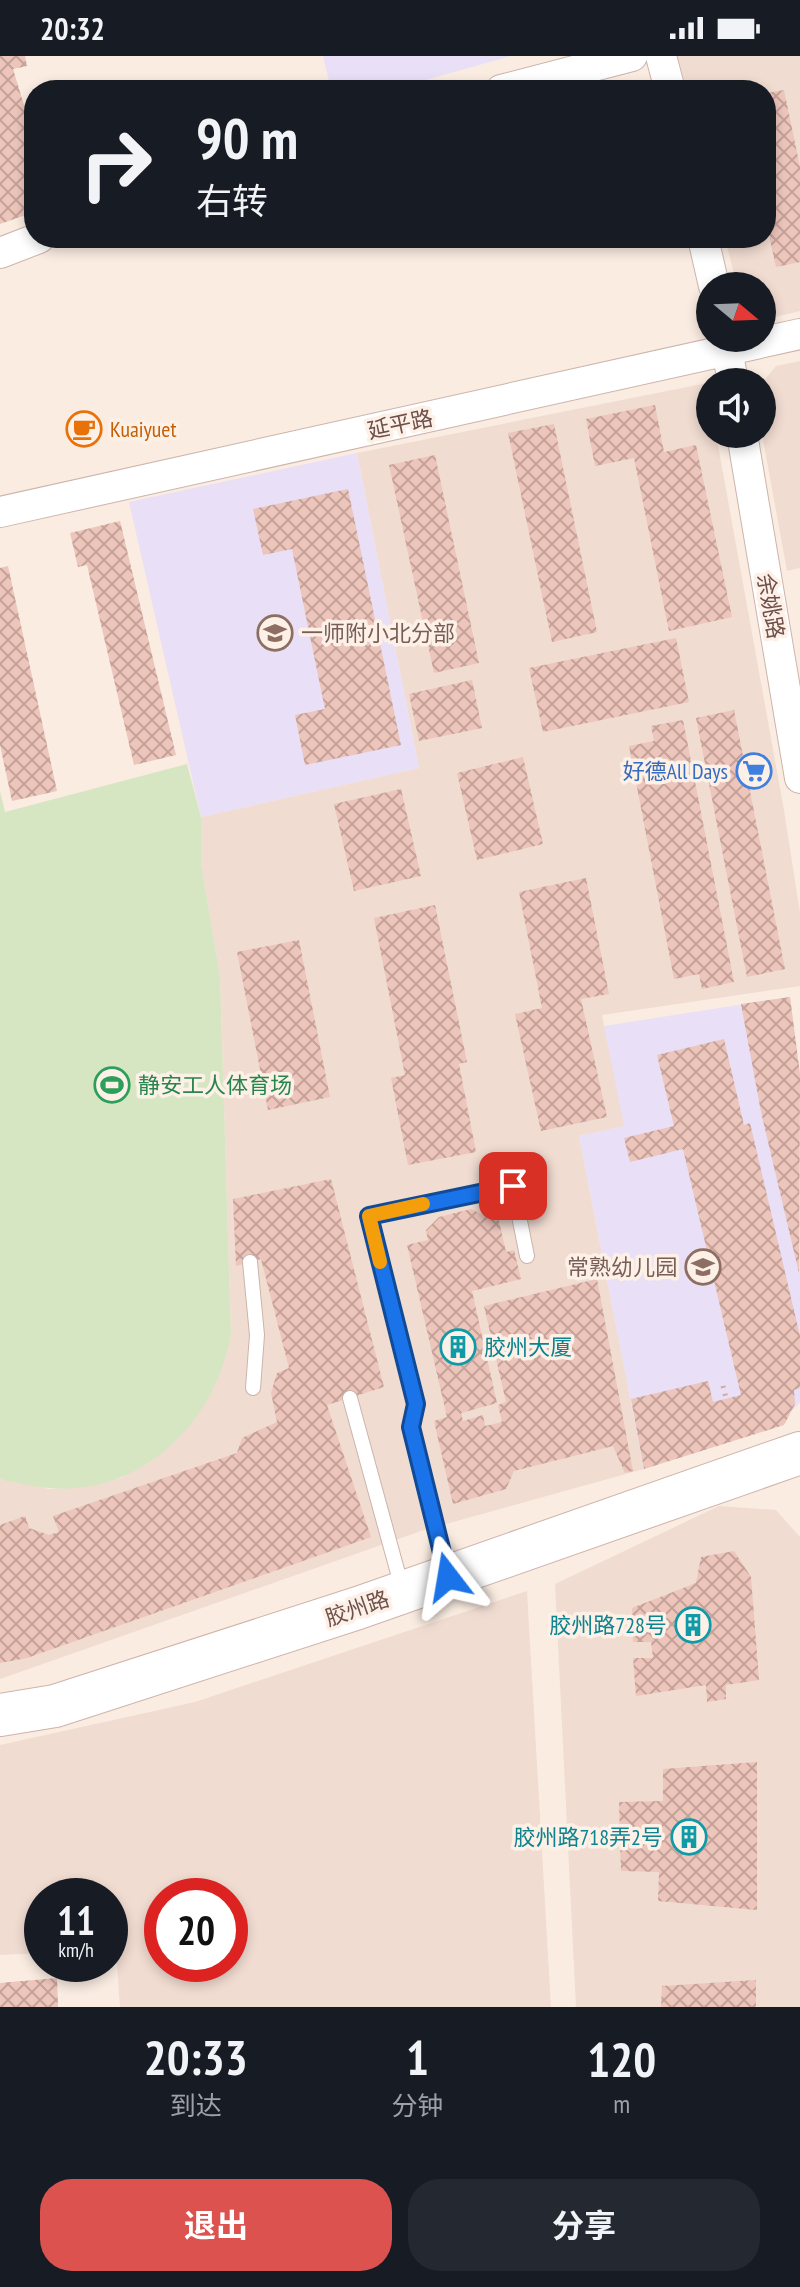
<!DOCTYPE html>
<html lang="zh">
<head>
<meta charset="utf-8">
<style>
  :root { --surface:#171b24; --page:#242831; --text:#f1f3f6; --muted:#9ea1a6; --accent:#db524f }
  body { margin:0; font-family:"PT Sans Narrow","Noto Sans SC",sans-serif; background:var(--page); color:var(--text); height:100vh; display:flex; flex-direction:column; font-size:30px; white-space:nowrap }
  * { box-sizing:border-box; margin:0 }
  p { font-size:26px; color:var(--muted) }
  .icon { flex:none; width:44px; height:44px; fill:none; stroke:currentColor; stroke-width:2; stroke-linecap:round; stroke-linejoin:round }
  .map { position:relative; height:1951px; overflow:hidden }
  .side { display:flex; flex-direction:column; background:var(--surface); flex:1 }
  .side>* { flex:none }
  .banner { position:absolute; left:24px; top:24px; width:752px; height:168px; border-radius:32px; box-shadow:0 4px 12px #0003; background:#171b24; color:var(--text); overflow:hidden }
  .needle { width:52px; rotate:109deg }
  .fabs { position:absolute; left:696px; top:216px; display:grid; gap:16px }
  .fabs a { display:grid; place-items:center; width:80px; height:80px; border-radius:50%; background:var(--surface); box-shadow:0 4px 12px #0003; font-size:40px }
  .speed { position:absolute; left:24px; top:1822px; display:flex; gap:16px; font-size:40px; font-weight:700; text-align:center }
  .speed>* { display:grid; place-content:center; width:104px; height:104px; border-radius:50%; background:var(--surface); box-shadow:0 4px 12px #0003; line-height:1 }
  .speed small { font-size:20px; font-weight:400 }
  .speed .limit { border:12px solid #d22; background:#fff; color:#111 }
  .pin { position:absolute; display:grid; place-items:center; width:68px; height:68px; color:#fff; margin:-34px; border-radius:16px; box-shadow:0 4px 12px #0006 }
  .me { position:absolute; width:88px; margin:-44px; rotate:346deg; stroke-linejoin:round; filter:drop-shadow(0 0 6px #0008) }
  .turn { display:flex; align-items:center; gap:28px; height:168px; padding:0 40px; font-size:36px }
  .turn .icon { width:104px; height:104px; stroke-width:2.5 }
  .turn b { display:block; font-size:56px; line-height:68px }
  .eta { display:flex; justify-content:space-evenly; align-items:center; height:136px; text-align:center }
  .eta b { font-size:48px; font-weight:700; line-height:56px }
  .primary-button { display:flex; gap:16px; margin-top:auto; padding:16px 40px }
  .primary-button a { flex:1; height:92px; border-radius:32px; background:var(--accent); color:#fff; font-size:32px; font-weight:700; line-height:92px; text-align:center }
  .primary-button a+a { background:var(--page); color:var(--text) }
  .status { display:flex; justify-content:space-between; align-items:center; height:56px; padding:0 40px; background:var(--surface); direction:ltr }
  .status svg { height:22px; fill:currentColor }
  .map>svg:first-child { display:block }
</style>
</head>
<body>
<div class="status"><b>20:32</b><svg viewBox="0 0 49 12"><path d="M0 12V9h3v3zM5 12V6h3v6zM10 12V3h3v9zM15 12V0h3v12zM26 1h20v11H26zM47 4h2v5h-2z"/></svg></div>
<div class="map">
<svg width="800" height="1951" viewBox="0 0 800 1951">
  <defs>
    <pattern id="building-cross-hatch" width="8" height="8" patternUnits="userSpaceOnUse" patternTransform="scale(2)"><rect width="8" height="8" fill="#edc5bb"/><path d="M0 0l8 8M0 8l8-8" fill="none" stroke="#c4a29a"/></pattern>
  </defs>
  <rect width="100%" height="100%" fill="#faece1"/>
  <!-- residential -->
  <path fill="#f1dcd1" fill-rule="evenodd" d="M677,0H800V255L771,262L762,259V230H737L725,182H766V34H687Z
    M800,305V512L787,515L762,378V327L776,310Z
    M707,327L710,378H716L784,754L800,857V930L602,959L625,1070L579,1080L644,1413L421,1475L0,1623V1422L49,1433L82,1431L121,1422L152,1405L231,1277L220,919L201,807V761L419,712L357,397Z
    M719,1450L776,1454L800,1481V1951H576L555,1528Z
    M527,1535L551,1951H120L116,1894H110V1840H42V1897L0,1899V1689L195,1646ZM230,1840V1908H162V1840Z"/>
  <!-- education -->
  <path fill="#e9dff6" d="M323,0H511L390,34H331Z
    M357,397L419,712L201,761L129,446Z
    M790,941L800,1018V1346L783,1365L644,1413L579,1080L624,1070L604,970Z"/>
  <!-- grass -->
  <path fill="#d7e6c2" d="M187,708L201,761V807L220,919L231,1277C217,1364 143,1441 48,1432C34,1431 19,1427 6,1425L0,1422V735L5,756Z"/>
  <!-- building -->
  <path fill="url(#building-cross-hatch)" d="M0,0H25L27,10L13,13L34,82V156L0,168Z
    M784,34L800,111V206L776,211L766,165V37Z
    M655,349L664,396L696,389L732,561L669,575L634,402L595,410L586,363Z
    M554,368L597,576L552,586L508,377Z
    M435,399L479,607L434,617L389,409Z
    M348,433L401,689L305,709L295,659L325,653L292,493L263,499L253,453Z
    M120,465L176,699L134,709L87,509L78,511L70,477Z
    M8,510L57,735L12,745L0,689V512Z
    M676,582L689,646L543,676L529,612Z
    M472,624L482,672L419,685L409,638Z
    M734,654L785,913L747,921L696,662Z
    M683,664L734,926L702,933L699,918L674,923L629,690L654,685L651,670Z
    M523,701L543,788L477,804L457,717Z
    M401,733L421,820L354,835L334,748Z
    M586,822L609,938L581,943L607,1061L541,1075L515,958L542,952L519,836Z
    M435,849L467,1006L459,1008L476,1096L408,1109L391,1022L405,1019L374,862Z
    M299,884L330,1041L268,1054L237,896Z
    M790,941L800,1018L799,1217L761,1056L741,948Z
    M724,983L744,1069L750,1067L800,1280V1332L794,1334L795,1348L784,1369L644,1413L631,1343L708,1325L713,1346L741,1339L683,1093L630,1106L624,1082L674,1070L657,999Z
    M331,1123L384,1331L327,1349L371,1481L27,1602L0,1607V1469L25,1460L29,1472L49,1479L59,1476L53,1460L237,1397L242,1382L277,1366L271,1337L277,1317L289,1312L261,1203L236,1210L233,1143Z
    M471,1153L483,1159L497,1156L506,1196L514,1194L521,1223L472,1235L497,1347L461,1357L463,1365L483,1359L485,1370L502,1366L498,1349L506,1346L484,1250L597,1223L633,1415L625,1417L613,1390L514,1415L506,1433L453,1448L434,1365L447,1361L407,1189L428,1184L426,1174L439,1161Z
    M734,1495L751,1521L759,1624L726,1629V1643L707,1646L706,1629L636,1640L633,1602H653L651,1586H633L632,1552L696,1527L701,1501Z
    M757,1706V1854L658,1845L659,1816L621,1815L619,1746L663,1745V1713Z
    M57,1922L58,1951H0V1927Z
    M756,1924V1951H661L662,1930Z"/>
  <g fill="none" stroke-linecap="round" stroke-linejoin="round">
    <defs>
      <path id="lane" d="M250,1206L257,1279L253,1332
        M350,1342L402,1532
        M447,1516L411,1371L416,1348L369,1160L513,1130L527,1200"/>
      <path id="street" d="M661,0L670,34
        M501,34L632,0
        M703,182L714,230
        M0,197L39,182
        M725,282L733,326
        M742,378L800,722
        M0,456L800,278"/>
      <path id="secondary" d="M0,1659L55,1650L358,1552L800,1397"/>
    </defs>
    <!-- lane casing -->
    <use href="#lane" stroke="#ccb4ac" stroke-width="16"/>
    <!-- street casing -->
    <use href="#street" stroke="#ccb4ac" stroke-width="32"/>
    <!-- secondary casing -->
    <use href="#secondary" stroke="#cfb3aa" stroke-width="44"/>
    <!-- path -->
    <path stroke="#d1a99f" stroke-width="5" stroke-dasharray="2 6" stroke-linecap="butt" d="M723,1330L726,1342"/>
    <!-- lane -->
    <use href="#lane" stroke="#fff" stroke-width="14"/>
    <!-- street -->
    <use href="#street" stroke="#fff" stroke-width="30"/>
    <!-- secondary -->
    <use href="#secondary" stroke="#fff" stroke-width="42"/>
  </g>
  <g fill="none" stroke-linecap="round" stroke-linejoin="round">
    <defs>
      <path id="route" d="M448,1521L411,1371L416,1348L369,1160L513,1130"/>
    </defs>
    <!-- route casing -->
    <use href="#route" stroke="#114b97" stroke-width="20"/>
    <!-- route -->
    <use href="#route" stroke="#1a73e8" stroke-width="14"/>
    <!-- slow -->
    <path stroke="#f59e0b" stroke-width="14" d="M380,1206L369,1160L423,1148"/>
  </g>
  <!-- icons -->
  <defs>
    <symbol id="cafe-ring" viewBox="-11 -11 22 22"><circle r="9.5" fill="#fdf0e7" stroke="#e8710a" stroke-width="1.5"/><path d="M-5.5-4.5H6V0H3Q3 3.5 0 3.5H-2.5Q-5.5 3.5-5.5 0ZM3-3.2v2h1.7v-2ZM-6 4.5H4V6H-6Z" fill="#e8710a"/></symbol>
    <symbol id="school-ring" viewBox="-11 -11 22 22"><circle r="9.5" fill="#fdf0e7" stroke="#8d6e63" stroke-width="1.5"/><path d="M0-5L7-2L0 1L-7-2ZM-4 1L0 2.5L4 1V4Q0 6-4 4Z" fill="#8d6e63"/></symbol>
    <symbol id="supermarket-ring" viewBox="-11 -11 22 22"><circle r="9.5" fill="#fdf0e7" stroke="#3f7fe0" stroke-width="1.5"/><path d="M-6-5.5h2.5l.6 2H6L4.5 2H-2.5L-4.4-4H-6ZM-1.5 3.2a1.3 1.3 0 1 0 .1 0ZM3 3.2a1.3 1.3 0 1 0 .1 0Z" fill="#3f7fe0"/></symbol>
    <symbol id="stadium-ring" viewBox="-11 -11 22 22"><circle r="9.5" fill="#fdf0e7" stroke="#2e9e5b" stroke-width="1.5"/><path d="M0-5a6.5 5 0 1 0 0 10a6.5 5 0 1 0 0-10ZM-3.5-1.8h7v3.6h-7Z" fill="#2e9e5b"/></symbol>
    <symbol id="building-ring" viewBox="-11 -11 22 22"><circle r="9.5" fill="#fdf0e7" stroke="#0f9aa8" stroke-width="1.5"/><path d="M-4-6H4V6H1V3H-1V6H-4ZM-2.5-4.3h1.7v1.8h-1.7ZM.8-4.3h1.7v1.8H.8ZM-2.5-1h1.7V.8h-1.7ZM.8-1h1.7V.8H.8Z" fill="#0f9aa8"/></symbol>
  </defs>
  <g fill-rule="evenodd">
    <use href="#cafe-ring" x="64" y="353" width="40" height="40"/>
    <use href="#school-ring" x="255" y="557" width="40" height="40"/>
    <use href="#supermarket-ring" x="734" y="695" width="40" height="40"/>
    <use href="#stadium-ring" x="92" y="1009" width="40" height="40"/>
    <use href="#school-ring" x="683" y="1191" width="40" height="40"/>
    <use href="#building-ring" x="438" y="1271" width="40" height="40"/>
    <use href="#building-ring" x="673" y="1549" width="40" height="40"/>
    <use href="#building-ring" x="669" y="1761" width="40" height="40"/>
  </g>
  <g text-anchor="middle" stroke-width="7" stroke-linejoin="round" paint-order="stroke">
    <!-- street labels -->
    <g font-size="22" fill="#6f504a" stroke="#fdf0e7">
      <text transform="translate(400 368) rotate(-12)" y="8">延平路</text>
      <text transform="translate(771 550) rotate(80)" y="8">余姚路</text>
      <text transform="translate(357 1552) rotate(-19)" y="8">胶州路</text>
    </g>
    <!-- food labels -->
    <g font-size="22" fill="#c56008" stroke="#fdf0e7" text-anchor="start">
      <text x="110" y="381">Kuaiyuet</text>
    </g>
    <!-- education labels -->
    <g font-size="22" fill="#785e54" stroke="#fdf0e7" text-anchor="start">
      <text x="301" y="585">一师附小北分部</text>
      <text x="677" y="1219" text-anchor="end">常熟幼儿园</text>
    </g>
    <!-- shop labels -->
    <g font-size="22" fill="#366cbe" stroke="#fdf0e7" text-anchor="end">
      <text x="728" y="723">好德All Days</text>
    </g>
    <!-- leisure labels -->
    <g font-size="22" fill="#27864d" stroke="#fdf0e7" text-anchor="start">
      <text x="138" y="1037">静安工人体育场</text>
    </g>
    <!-- culture labels -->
    <g font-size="22" fill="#0d838f" stroke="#fdf0e7" text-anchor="end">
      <text x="484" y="1299" text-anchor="start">胶州大厦</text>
      <text x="667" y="1577">胶州路728号</text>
      <text x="663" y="1789">胶州路718弄2号</text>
    </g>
  </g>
</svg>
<div class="fabs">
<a><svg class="needle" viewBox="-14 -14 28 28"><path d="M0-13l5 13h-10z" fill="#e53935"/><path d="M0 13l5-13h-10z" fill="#9ea1a6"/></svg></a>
<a><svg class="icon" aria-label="sound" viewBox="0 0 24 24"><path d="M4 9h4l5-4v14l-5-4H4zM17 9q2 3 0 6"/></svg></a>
</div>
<div class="speed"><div>11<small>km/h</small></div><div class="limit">20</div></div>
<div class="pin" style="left:513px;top:1130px;background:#d93025"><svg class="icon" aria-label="arrive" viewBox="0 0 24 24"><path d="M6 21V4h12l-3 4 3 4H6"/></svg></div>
<svg class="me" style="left:448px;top:1521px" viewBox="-20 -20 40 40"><path d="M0-17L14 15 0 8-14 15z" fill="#1a73e8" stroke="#fff" stroke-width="4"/></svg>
<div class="banner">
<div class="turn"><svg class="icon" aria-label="right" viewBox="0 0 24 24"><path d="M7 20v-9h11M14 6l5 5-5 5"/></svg><div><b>90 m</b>右转</div></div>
</div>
</div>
<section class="side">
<div class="eta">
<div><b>20:33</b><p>到达</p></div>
<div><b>1</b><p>分钟</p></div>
<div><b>120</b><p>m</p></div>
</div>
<div class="primary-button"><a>退出</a><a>分享</a></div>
</section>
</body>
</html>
